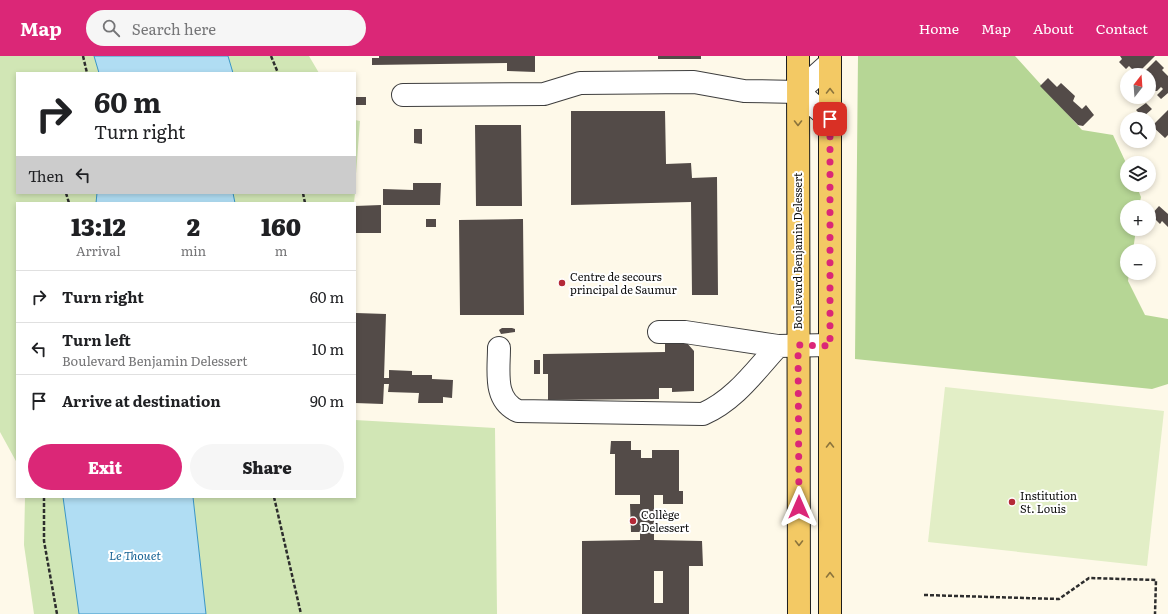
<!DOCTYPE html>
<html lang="en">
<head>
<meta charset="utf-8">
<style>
  :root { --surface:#fff; --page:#f6f6f6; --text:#202124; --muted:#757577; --line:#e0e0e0; --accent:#db2777 }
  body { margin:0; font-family:Literata,serif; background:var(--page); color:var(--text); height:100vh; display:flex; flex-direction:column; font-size:15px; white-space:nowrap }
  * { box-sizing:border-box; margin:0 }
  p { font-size:13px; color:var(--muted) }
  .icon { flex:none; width:22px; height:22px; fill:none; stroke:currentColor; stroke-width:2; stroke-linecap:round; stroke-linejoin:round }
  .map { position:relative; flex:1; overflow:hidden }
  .panel { position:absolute; left:16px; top:146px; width:340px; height:296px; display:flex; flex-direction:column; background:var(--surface); border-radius:0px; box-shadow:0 2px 6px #0003 }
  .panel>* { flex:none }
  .hud { position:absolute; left:16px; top:16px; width:340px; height:122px; border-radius:0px; box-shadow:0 2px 6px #0003; background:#fff; color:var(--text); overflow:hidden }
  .needle { width:26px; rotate:17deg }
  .buttons { position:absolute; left:1120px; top:12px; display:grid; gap:8px }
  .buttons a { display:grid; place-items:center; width:36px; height:36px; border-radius:50%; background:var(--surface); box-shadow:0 2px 6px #0003; font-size:20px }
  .pin { position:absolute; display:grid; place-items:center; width:34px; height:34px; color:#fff; margin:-17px; border-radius:8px; box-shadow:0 2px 6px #0006 }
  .me { position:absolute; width:44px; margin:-22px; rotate:0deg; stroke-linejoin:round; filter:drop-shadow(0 0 3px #0008) }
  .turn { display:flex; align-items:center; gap:14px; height:84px; padding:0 12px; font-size:18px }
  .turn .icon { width:52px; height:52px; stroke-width:2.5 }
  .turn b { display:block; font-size:28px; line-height:34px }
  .then { display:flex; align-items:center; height:38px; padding:0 12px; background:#0003; gap:8px; font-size:15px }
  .eta { display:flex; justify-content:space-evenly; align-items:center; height:68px; text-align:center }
  .eta b { font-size:24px; font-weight:800; line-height:28px }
  .cta { display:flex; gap:8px; margin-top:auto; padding:8px 12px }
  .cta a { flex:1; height:46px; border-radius:24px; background:var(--accent); color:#fff; font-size:16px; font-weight:800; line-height:46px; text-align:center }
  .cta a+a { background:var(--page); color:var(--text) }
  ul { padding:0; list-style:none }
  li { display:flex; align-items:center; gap:12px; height:52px; padding:0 12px; border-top:1px solid var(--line) }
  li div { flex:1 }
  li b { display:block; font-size:15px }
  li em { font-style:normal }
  header { display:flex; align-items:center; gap:24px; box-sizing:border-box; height:56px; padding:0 20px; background:var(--accent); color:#fff }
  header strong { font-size:19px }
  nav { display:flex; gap:22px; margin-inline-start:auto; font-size:14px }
  .search { width:280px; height:36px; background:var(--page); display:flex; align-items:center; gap:10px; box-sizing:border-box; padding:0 14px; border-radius:22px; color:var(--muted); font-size:15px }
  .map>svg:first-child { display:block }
</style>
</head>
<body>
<header>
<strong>Map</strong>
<div class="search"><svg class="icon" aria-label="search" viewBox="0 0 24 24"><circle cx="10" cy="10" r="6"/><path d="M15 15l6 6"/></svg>Search here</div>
<nav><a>Home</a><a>Map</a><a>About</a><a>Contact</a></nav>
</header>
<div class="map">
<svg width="1168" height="558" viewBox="0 0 1168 558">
  <rect width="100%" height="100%" fill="#fef9e9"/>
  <!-- green -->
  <path fill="#d1e6b5" d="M0,0H309L319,17H17V137H355L354,147H17V407L0,376Z
    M355,64L360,65L355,131Z
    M355,364L495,372L497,558H34L24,489L25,441H355Z"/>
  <!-- forest -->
  <path fill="#b6d695" d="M858,0H1015L1082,74L1113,79L1127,109V129H1136L1141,141L1139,151H1127V173H1136L1133,195H1127V217H1129L1128,225L1145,259L1168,263V328L1152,333L855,303Z"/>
  <!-- pitch -->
  <path fill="#e2eec6" d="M945,331L1164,355L1147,510L928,486Z"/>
  <!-- water -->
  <path fill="#b0ddf3" stroke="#3a96c7" d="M94,0H228L233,17H99Z
    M97,137H233L235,147H96Z
    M63,441H193L206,558H79Z"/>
  <!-- building -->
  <path fill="#534b48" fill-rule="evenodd" d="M379,0H535V16L507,15V7L372,9V2H379Z
    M658,0H701V3H658Z
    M1120,0H1155L1137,18L1129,10L1126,13L1119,6L1122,3Z
    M1156,4L1164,12L1162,14L1168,20V37L1161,43L1157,39L1163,33L1161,31L1157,35H1153L1149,31V19H1141Z
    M1048,22L1057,31L1061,27L1075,40L1073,45L1082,53L1086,49L1094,59L1083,70L1078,69L1040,30Z
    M355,41H366V49H355Z
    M1146,47L1152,53L1143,61L1136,54Z
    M1168,54V79L1165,82L1152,70Z
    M571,55H665L666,108L691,107L692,122L717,121L718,239H692L691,146L571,149Z
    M475,69H521L522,150H476Z
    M414,73H422V88L414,87Z
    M413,127H441L440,149H383V133L413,134Z
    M381,149V177H355V150Z
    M1159,150L1168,158V171L1162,165L1160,168L1151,159Z
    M426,163H436V171H426Z
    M523,163L524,259H460L459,164Z
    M356,257L386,258L384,322H389V314L412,315V319H432V323L453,324L452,342L443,341V347H418L419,337L388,336L389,328H384L383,348L355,347Z
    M502,272H512L515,273V276L501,278L499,274Z
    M686,286L694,295V335L672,336V332H659V343L548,344V318H543V298L665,296V287Z
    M534,304H540V318H534Z
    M611,385H631V394H641V402H652V394H679V435H683V448H663V439H654V484L702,485L703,510H689V558H582V485L640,484V476H631L630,448H640V439H615V398H610ZM654,515H663V547H654Z"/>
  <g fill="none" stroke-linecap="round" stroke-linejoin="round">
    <defs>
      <path id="minor" d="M798,36L830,7
        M403,39L544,38L580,27L694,26L744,35L798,36L830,63
        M659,276H685L778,290L830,289
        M499,292C499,315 493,344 518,355L703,358C735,344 755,315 778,290"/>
      <path id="major" d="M798,0L799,558
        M830,0V558"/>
    </defs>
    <!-- minor casing -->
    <use href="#minor" stroke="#3e3e3e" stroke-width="24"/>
    <!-- major casing -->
    <use href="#major" stroke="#1c1c1c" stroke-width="24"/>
    <!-- path -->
    <path stroke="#2d2d2d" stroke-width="2.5" stroke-dasharray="4 2" stroke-linecap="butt" d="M83,0L87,17
      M271,0L278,17
      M66,137L69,147
      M303,137L305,147
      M44,441V485L57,558
      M274,441L301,558
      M924,539L1059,543L1089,522L1156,524L1155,558"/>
    <!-- minor -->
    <use href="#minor" stroke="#fff" stroke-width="22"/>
    <!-- major -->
    <use href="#major" stroke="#f3c964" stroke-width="22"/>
  </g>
  <!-- one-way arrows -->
  <defs><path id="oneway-chevron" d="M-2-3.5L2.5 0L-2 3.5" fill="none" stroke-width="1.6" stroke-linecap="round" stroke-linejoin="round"/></defs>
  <g stroke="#8b743c">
    <use href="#oneway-chevron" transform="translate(830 35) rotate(-90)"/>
    <use href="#oneway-chevron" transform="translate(798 67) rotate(90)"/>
    <use href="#oneway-chevron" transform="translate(830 389) rotate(-90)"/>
    <use href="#oneway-chevron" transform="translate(799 487) rotate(90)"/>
    <use href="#oneway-chevron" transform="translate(830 519) rotate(-90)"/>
  </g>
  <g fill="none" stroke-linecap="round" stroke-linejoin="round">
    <!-- route -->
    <path stroke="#db2777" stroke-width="7" stroke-dasharray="0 12.6" d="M799,451L798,289L830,290V63"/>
  </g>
  <!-- markers -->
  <g fill="#b42937" stroke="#fff" stroke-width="1.5">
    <circle cx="562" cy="227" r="4"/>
    <circle cx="1012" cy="446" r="4"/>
    <circle cx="633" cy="465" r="4"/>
  </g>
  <g text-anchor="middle" stroke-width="4" stroke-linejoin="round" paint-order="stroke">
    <!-- street labels -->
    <g font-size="11" fill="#0b0b0b" stroke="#fff">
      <text transform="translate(798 195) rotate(-90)" y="4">Boulevard Benjamin Delessert</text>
    </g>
    <!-- poi labels -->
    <g font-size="11" fill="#0b0b0b" stroke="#fff" text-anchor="start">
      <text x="570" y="225">Centre de secours<tspan x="570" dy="13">principal de Saumur</tspan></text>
      <text x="1020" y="444">Institution<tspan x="1020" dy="13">St. Louis</tspan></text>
      <text x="641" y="463">Collège<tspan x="641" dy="13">Delessert</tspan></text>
    </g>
    <!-- water labels -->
    <g font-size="12" font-style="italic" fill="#1a6696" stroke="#fff">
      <text x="135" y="504">Le Thouet</text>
    </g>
  </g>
</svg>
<div class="buttons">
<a><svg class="needle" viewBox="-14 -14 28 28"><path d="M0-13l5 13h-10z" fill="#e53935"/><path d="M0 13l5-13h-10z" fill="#757577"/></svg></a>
<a><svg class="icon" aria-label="search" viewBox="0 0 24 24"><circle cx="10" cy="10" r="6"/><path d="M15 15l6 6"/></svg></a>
<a><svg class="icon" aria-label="layers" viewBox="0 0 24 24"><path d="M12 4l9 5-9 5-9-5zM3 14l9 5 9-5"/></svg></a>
<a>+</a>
<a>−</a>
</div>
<div class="pin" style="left:830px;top:63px;background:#d93025"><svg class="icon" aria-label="arrive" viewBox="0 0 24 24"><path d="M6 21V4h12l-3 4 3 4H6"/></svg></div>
<svg class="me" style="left:799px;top:451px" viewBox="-20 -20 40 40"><path d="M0-17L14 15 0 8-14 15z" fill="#db2777" stroke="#fff" stroke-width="4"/></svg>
<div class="hud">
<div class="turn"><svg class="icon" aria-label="right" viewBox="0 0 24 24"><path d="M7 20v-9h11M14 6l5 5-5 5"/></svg><div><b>60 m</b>Turn right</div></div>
<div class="then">Then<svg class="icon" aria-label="left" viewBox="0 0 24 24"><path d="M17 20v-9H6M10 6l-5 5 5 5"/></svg></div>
</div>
<section class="panel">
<div class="eta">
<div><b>13:12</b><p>Arrival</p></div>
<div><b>2</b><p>min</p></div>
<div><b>160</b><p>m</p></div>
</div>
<ul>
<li><svg class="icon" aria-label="right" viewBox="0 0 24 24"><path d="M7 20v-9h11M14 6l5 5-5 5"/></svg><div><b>Turn right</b></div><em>60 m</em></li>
<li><svg class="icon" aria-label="left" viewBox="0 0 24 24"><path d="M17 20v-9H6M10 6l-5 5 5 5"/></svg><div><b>Turn left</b><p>Boulevard Benjamin Delessert</p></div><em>10 m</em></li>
<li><svg class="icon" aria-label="arrive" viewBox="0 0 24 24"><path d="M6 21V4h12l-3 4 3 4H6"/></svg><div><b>Arrive at destination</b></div><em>90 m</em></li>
</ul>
<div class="cta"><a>Exit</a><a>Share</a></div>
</section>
</div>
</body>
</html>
